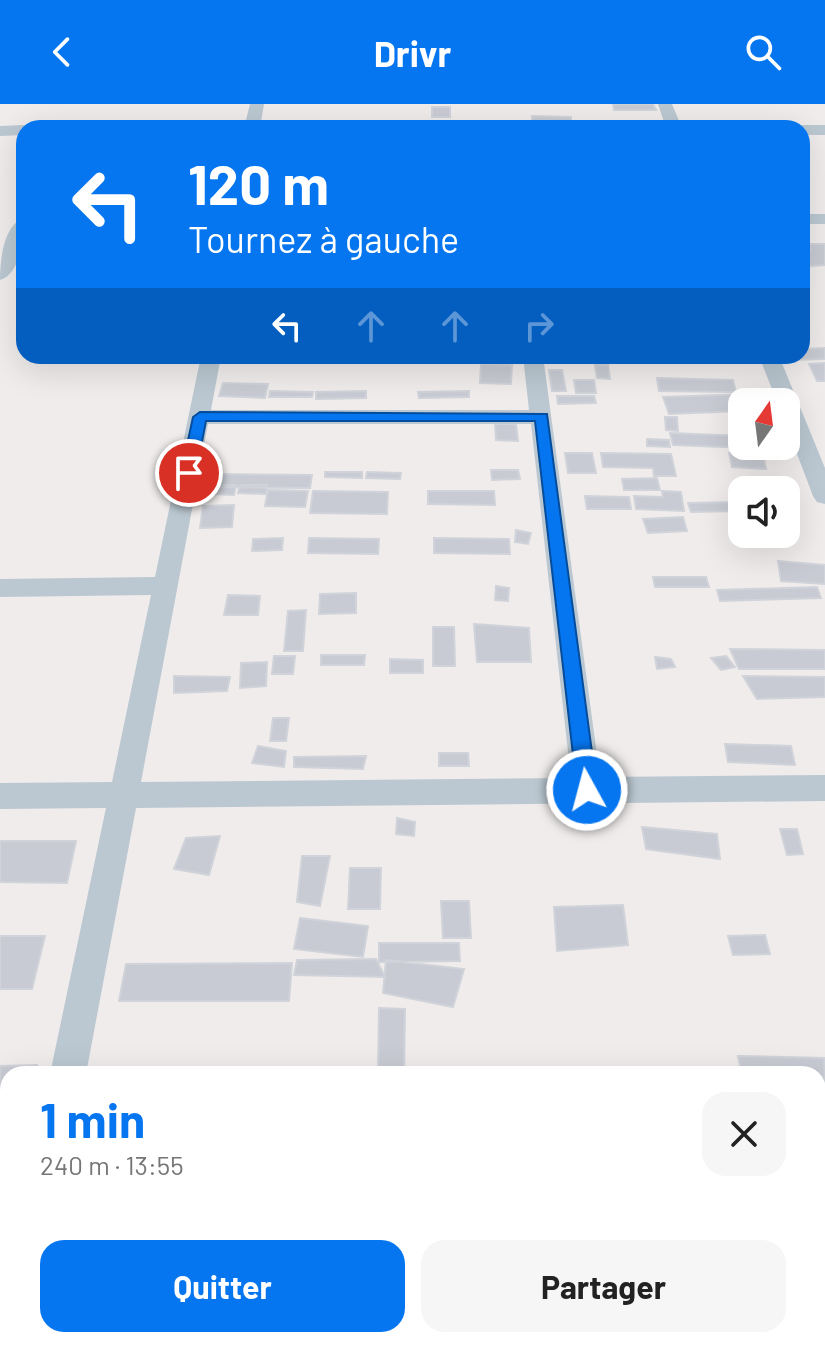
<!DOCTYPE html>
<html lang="fr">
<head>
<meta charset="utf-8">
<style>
  :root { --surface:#fff; --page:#f6f6f6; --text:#222; --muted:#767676; --accent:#0676f0 }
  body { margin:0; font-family:Barlow,sans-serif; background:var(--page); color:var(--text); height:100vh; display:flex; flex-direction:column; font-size:30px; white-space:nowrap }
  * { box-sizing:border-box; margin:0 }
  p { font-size:26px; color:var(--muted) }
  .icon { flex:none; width:44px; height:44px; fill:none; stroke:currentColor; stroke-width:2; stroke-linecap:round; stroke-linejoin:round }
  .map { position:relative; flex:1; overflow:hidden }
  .details { position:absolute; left:0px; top:962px; width:826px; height:282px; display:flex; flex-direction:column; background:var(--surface); border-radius:24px 24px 0 0; box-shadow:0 8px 32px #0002 }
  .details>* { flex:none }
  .hud { position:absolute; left:16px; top:16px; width:794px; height:244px; border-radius:24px; box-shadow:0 8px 32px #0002; background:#0676f0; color:#fff; overflow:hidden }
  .needle { width:52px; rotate:14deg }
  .tools { position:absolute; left:728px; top:284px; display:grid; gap:16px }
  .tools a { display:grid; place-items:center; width:72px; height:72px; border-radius:16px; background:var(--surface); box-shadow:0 8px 32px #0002; font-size:40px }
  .pin { position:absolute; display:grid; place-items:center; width:68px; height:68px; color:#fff; margin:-34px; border:4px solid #fff; border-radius:50%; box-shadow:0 2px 8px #0007 }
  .me { position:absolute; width:88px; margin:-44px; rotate:353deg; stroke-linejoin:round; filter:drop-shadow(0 0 6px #0008) }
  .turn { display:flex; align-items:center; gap:28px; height:168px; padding:0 40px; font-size:36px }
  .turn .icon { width:104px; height:104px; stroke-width:2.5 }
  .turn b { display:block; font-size:56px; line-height:68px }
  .lanes { display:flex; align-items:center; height:76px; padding:0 40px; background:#0003; justify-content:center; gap:40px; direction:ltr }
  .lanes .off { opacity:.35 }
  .round { display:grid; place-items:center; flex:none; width:84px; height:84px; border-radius:24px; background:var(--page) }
  .head { display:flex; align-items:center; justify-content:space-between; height:136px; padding:0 40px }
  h1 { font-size:48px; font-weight:700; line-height:60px; color:var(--accent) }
  .primary-button { display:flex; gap:16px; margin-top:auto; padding:16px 40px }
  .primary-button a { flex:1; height:92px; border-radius:24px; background:var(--accent); color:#fff; font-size:32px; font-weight:700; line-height:92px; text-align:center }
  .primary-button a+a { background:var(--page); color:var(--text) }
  header { display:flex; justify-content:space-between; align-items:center; height:104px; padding:0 40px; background:var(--accent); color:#fff; font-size:36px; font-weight:700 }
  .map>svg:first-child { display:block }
</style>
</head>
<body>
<header><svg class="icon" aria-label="back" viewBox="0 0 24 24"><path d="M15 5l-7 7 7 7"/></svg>Drivr<svg class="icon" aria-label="search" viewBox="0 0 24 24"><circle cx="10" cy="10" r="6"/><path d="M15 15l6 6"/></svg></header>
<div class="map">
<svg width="825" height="1243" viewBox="0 0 825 1243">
  <rect width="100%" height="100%" fill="#f0ecec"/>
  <!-- building -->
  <path fill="#c8cbd3" stroke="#d0d3d9" stroke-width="2" d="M613,0H653L656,6H614Z
    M432,3H450V13H432Z
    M532,12L571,13V19L532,18Z
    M808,140H825V161L810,162L802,147L811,145Z
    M825,244V255L792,256L790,252H802V245Z
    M825,259V277H817L809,260Z
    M481,260L512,261L511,280L480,279Z
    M595,261H608L610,275L597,274Z
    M549,266H562L566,287H552Z
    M657,274L733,276L736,288L659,287Z
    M574,276H594L596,289H576Z
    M223,279L268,280L265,294L219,292Z
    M270,287L313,288L312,293H269Z
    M366,287V294L316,295V288Z
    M469,287V293L419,294L418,288Z
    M750,290L754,298H742V307L669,310L663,293Z
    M557,292H594L596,299L558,300Z
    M665,313H677L678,327L666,326Z
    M495,320H516L518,337L496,336Z
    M670,329L742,332V342L750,344L673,341Z
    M647,335L669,336L670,343L647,342Z
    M565,349H592L596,369H568Z
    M601,349L671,350L676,372H654L653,364L603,363Z
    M729,349L763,350L766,365L732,363Z
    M491,366H518L520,375L492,376Z
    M325,368H362V374L325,373Z
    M367,368L401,369L400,375L366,374Z
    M216,370L312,371L310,384L213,383Z
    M657,374L660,386H624L622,375Z
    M214,381H236L234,391L212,390Z
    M240,381H267L266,390L238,389Z
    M268,386L308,387L305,403L265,402Z
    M313,387L388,388L387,410L310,409Z
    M428,387H494L495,401L428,400Z
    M662,387L681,388L684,407L636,405L634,392L663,393Z
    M585,392L629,393L631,405H587Z
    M735,398L738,407L691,408L688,399Z
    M234,401L232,423L200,424L203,402Z
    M683,413L687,427L648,429L643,415Z
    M516,426L531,429L528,440L515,438Z
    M283,434L282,446L252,447L253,435Z
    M309,434L379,435L378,450L308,449Z
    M434,434L509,435L510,450L434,449Z
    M778,457L825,461V480L781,477Z
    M653,473H706L709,483H655Z
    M496,482L509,484L508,497L495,496Z
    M817,483L821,494L720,497L717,486Z
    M356,489V509L319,510L320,490Z
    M228,491L260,492L258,511H224Z
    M306,506L303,547H284L288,507Z
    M474,520L529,524L531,558H477Z
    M433,523H454L455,562H433Z
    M730,545L825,546V565H739Z
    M321,551H365L364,561H321Z
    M274,552H295L293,570H272Z
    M726,552L735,563L721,566L711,554Z
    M655,553L671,555L675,563L657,565Z
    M390,555L423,556V569H390Z
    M267,558L266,582L240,584L241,559Z
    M174,572L230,573L227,587L174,589Z
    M743,572L825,573V593L757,595Z
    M273,614H289L286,637H270Z
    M725,640L791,642L795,661L728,658Z
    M258,642L286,647L284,663L252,659Z
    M439,649H468L469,662H439Z
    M366,652L363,665L294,663V653Z
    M397,714L415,718L414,732L396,730Z
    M642,723L717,730L720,755L646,745Z
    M780,725H797L803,750L787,751Z
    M220,732L209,771L174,765L186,734Z
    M0,737H76L67,779L0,778Z
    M302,752H330L320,802L297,798Z
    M350,764H381L380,805H348Z
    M441,797H469L471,834H443Z
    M623,801L628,841L557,847L554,803Z
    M300,814L368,822L363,853L294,845Z
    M765,831L770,850L733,851L728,832Z
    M0,832H45L32,885H0Z
    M379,839H459L460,857L379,858Z
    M376,855L385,873L294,871L297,856Z
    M386,856L464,865L453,903L383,889Z
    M292,859L289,897H119L126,860Z
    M379,904L405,905L404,970H378Z
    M738,952L824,954L825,993H818V970H742Z
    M37,961L35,970H8V1001H0V962Z
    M818,1088L825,1118V1126H818Z
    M818,1213H825V1243H742L741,1236H818Z
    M57,1236H249V1243H55Z
    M259,1236H436V1243H258Z
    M732,1238V1243H592Z"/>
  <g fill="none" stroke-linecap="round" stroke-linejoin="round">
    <!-- minor -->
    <path fill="#bbc8d1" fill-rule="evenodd" d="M250,0H264L260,24H244Z
      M658,0H672L682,24H666Z
      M24,21L30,24H24V31L0,32V22Z
      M802,21H825V31H802V24H796Z
      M802,110H825V120H802Z
      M24,114C24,132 21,170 0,176C0,158 3,121 24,114Z
      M201,252H221L211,306H529L523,252H543L600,673L825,671V697L136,704L86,970H50L106,704L0,705V679L112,678L151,491L0,493V475L155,473ZM208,320H531L571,674L141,678Z
      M759,252H779L825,364V400L817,398L813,392L786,321V298H777Z
      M818,1007H825V1043H818Z
      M8,1219V1236H37L35,1243H0V1225Z
      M485,1236H527L528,1243H486Z"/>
  </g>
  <!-- route -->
  <path fill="#0676f0" stroke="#044d9c" stroke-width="2" d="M200,308L547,310L597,686L594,692L587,695L580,692L577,686L535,317H206L196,369L189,374L181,369L193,313Z"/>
</svg>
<div class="tools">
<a><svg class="needle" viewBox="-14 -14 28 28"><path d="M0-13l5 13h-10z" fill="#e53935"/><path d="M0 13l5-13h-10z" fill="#767676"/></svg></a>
<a><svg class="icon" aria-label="sound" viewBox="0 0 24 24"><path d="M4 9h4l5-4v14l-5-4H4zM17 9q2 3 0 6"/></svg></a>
</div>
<div class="pin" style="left:189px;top:369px;background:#d93025"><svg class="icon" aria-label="arrive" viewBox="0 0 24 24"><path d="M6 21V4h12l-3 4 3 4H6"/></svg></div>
<svg class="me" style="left:587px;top:686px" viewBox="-20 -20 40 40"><circle r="17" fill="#0676f0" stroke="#fff" stroke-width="3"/><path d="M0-11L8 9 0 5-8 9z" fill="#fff"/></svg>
<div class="hud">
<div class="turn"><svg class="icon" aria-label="left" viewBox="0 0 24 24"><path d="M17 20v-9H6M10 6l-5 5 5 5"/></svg><div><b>120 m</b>Tournez à gauche</div></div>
<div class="lanes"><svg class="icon" aria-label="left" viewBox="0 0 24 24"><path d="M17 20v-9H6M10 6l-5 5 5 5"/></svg><svg class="icon off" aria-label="ahead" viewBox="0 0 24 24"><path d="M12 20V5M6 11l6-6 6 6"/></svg><svg class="icon off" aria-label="ahead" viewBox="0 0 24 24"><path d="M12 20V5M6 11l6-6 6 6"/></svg><svg class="icon off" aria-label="right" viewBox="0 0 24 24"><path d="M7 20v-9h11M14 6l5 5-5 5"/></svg></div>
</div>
<section class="details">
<div class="head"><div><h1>1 min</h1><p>240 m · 13:55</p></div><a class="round"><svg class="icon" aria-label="close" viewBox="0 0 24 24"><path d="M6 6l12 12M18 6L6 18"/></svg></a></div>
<div class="primary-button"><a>Quitter</a><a>Partager</a></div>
</section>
</div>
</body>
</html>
